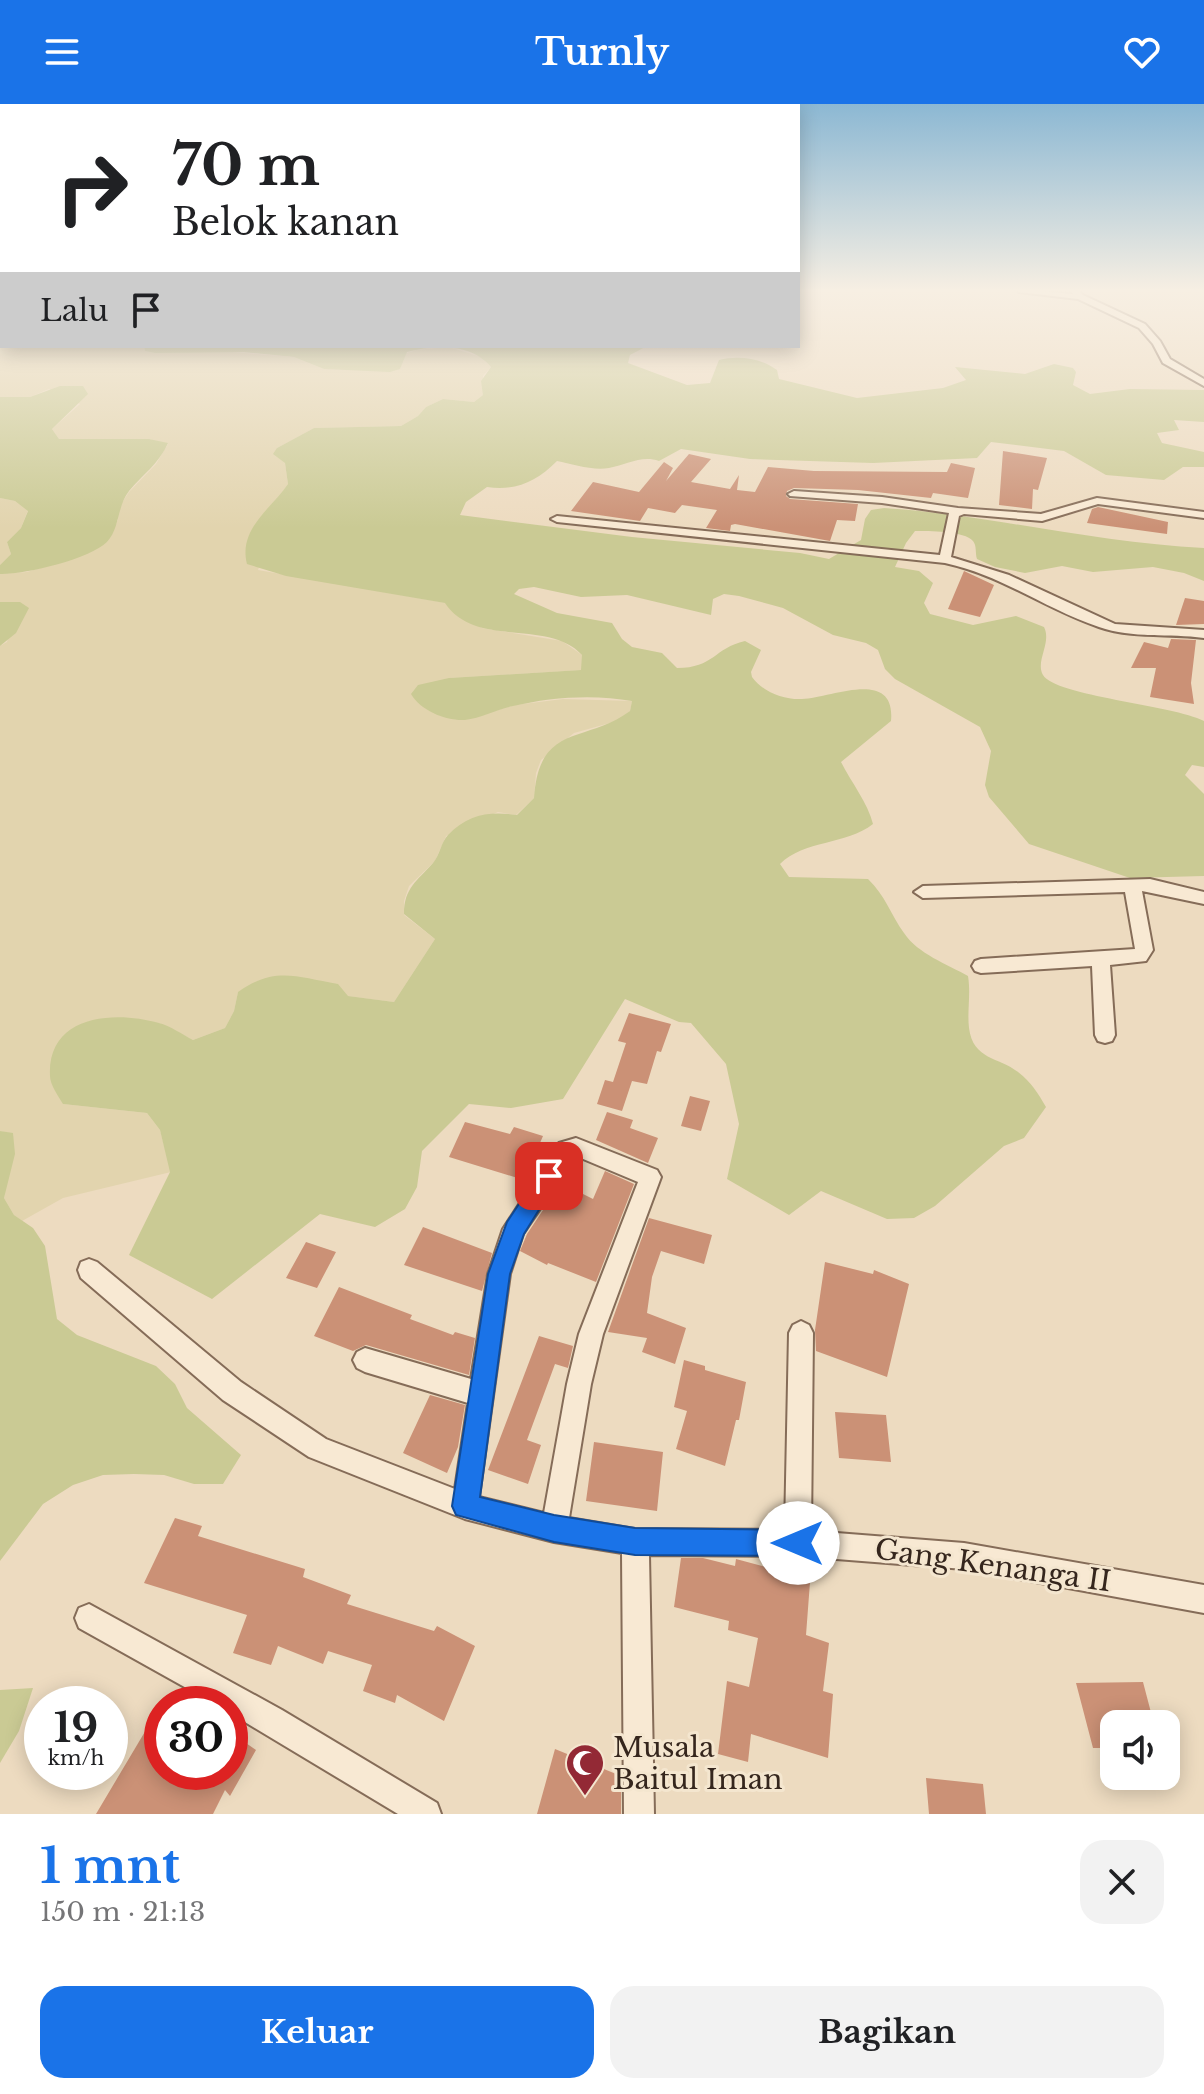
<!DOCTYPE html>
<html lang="id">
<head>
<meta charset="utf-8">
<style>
  :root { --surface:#fff; --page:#f2f2f2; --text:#202124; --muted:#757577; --accent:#1a73e8 }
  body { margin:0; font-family:"Libre Baskerville",serif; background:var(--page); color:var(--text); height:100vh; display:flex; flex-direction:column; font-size:30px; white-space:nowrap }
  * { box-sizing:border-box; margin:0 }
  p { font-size:26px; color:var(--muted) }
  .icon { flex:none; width:44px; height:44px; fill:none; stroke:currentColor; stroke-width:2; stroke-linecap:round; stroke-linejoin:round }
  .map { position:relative; height:1710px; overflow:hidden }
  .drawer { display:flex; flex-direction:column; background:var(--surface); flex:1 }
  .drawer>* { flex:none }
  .hud { position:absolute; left:0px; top:0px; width:800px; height:244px; box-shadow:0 4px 20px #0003; background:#fff; color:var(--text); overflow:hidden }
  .buttons { position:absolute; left:1100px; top:1606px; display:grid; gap:16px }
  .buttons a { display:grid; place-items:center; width:80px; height:80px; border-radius:16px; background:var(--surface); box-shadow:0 4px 20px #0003; font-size:40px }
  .speed { position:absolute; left:24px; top:1582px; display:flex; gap:16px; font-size:40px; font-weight:700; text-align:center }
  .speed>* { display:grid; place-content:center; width:104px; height:104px; border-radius:50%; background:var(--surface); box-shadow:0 4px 20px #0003; line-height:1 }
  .speed small { font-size:20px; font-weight:400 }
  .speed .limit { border:12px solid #d22; background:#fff; color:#111 }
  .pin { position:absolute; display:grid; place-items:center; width:68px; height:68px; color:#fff; margin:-34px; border-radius:16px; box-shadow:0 4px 12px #0006 }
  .me { position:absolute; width:88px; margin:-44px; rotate:270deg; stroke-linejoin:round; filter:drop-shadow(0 0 6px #0008) }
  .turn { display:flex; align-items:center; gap:28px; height:168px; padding:0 40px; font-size:36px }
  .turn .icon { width:104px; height:104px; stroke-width:2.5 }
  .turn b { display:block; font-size:56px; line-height:68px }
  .then { display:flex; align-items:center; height:76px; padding:0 40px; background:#0003; gap:16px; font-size:30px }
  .round { display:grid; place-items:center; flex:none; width:84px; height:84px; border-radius:24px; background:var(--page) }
  .summary { display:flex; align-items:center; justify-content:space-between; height:136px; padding:0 40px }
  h1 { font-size:48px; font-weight:800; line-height:60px; color:var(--accent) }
  .cta { display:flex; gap:16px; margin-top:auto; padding:16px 40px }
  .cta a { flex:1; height:92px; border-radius:24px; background:var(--accent); color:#fff; font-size:32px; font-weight:800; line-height:92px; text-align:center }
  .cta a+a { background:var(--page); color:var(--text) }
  header { display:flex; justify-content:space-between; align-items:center; height:104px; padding:0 40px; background:var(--accent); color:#fff; font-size:36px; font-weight:800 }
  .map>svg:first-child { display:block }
</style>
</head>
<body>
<header><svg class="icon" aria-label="menu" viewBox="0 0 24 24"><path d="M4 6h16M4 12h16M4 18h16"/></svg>Turnly<svg class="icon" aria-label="heart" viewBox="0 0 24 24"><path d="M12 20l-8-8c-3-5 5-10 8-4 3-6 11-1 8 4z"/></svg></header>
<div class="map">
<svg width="1204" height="1710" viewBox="0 0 1204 1710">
  <rect width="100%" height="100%" fill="#eddbc0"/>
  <!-- farmland -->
  <path fill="#e2d4ae" d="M144,242L145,247L155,249L221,247L294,253L324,265L357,266L416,246L448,243L482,253L491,263L483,272V291L474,298L443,295L426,303L418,312L401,322L314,324L277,344L285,359L288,380L258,466L446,499L482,524L562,537L582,551V566L449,574L464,616L515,601L563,595L632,597L630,607L617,617L574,629L541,656L536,669L534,694L516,711L498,708L446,732L435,757L409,782L404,797V811L435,835L394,898L347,892L238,888L234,907L225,924L193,936L159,919L98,915L63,1000L147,1009L160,1026L171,1068L63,1094L22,1117L14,1111L4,1094L13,1030L0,1027V542L7,538L20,498H0V470L27,468L85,450L107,438L118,416L119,403L129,388L156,360L168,340L149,335H59L52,325L80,300L49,285L30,293H0V243Z
    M0,394L15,397L28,406L21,424L7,438L11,450L0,461Z"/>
  <!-- green -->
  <path fill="#caca94" d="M144,242H647L630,251L628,259L687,281L710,279L719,256C738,251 761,254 777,266L779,275L857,294L943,284L966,276L955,263L1025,270L1054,260L1073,264L1076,268L1073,281L1090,290L1130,285L1204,286V318L1174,316L1179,326L1157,329L1162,339L1204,348V363H1183L1164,376L1106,371L1064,347L991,338L977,354L873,359L750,355L681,345L659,357C641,351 627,361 609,364C593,367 572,360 557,357C536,378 516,387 487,383L466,398L460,411L632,433L800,449L829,455L861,436L865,415L871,406L884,404C991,411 1096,439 1204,444V477L1184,469L1153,463L1093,468L1062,462L1025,469L995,463L977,455C975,449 977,442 973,437C965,427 928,427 915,427L906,439L895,463L919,467L933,479L924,499L930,510L973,521L1016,512L1044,523C1052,539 1035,557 1043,571C1055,592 1173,601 1204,617V663L1192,661L1185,671L1204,690V772L1130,774L1029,740L989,693L985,681L991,647L980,623L895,575L885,565L878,546L866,539L833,531L783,504L739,492L724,490L713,495L711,511L627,491L581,493L534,483L519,485L514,490L557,509L612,519L622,535L632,543L662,549L677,564C714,564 714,544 745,537L761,546L751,568L752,573C763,588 784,596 802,595C831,594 896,563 891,617L841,658C851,678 868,699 873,720C846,741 804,736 780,760L789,773L868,775C885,791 891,811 904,829C918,850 947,860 968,872C971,890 967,907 969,924C973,956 999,953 1018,968C1031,978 1038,989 1046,1003L1024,1034L1004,1042L935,1102L914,1114L887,1115L821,1087L789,1111L727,1075L739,1020L726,960L691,919L679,918L625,895L563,995L511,1004L469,1000L422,1047L417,1083L405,1105L375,1123L320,1110L212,1195L129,1151L170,1068L160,1026L147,1009L63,1000C59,993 50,981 50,972C47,911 114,906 159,919C170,922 182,930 193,936L225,924L234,907L238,888C275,862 296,873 338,880L348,892L394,898L435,835L404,810C404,784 417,777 433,759C440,751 441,738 448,731C468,710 490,707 517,711L534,694C539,618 586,640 630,607L632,597C595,590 550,593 513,602C498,605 481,614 465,616C446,617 421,607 411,590L418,581L449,574L581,566L582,551C549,514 475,545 445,499L286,472L247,460C238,425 271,405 288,380L285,359L273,350L277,344L314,324L401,322L418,312L426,303L443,295L474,298L483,291L481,277L491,263C471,239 435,241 407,248L400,265L390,268L324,265L294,253L243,248L155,249L145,247Z
    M60,282H83L88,290L52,325L59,335H149L168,339C159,360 142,371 129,387C117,402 120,424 107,438C90,455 23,471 0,470V461L11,450L7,438L21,424L28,407L15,397L0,394V293H30Z
    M0,498H20L29,504L16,529L0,542Z
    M0,1027L13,1029L15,1050L4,1094L14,1111L33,1124L45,1142L57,1215L77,1231L156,1262L175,1280L187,1304L241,1351L223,1380H194L164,1371L134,1370L103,1371L73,1381L43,1400L0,1457Z
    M33,1584L19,1627L0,1659V1586Z"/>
  <!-- building -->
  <path fill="#cb9176" d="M1003,347L1047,354L1038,386L1033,385L1032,405L999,401Z
    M689,350L711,355L691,378L730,385L739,371L737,386L755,388L768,363L814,367L947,368L951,359L975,364L968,394L933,389L931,394L858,386L794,384L787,387L786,392L790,395L858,400L855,417L837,416L830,437L735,420L731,421L730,427L706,424L717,406L682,401L675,409L648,404L640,417L571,407L593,378L639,388L664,358L673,364L666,377Z
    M1098,403L1168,418L1167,430L1087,419L1092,405Z
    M964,467L994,481L980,513L948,505Z
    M1185,494L1204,497V520L1176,521Z
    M1171,535L1196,536L1191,579L1194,600L1150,593L1156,564H1131L1144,538L1168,544Z
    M629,909L671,920L661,948L657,947L647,980L632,977L622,1007L597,1000L605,976L613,978L626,939L618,937Z
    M690,992L710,997L701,1027L681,1022Z
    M607,1008L633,1016L630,1024L658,1034L648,1059L596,1036Z
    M465,1018L510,1030L514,1023L543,1032L524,1076L449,1053Z
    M605,1067L634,1080L596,1178L548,1159L547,1161L520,1147L527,1130L561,1079L593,1095Z
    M649,1114L712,1131L704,1160L661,1147L652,1173L647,1209L686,1224L675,1260L642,1248L647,1234L608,1228Z
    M423,1123L492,1149L482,1187L404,1161Z
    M306,1138L336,1148L317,1184L286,1174Z
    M825,1158L873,1170L874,1166L909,1180L887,1273L816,1247L815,1226Z
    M339,1183L412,1211L410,1215L453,1231L455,1228L475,1234L469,1271L366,1241L353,1247L314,1232Z
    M539,1232L573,1242L568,1264L555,1260L527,1336L541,1341L528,1380L488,1366Z
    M684,1256L705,1262V1266L746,1278L739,1316H736L725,1362L676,1345L687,1307L674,1303Z
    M430,1291L465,1301L458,1343L447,1369L403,1349Z
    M835,1308L886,1311L891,1358L839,1354Z
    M594,1338L663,1348L657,1407L586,1397Z
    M175,1414L202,1422L198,1432L305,1465L303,1473L351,1491L347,1500L434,1527L437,1522L475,1542L444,1617L397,1591L395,1599L363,1587L372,1561L328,1547L323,1560L278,1542L271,1561L233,1549L247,1511L144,1479Z
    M681,1454H703L735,1462L736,1455L770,1464L771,1455L811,1465L806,1531L829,1539L823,1587L833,1590L828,1654L751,1630L748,1658L718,1650L727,1577L749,1583L758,1534L728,1526L729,1517L674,1503Z
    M1143,1578L1154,1620H1114V1644H1093L1076,1579Z
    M162,1599V1668H230V1628L256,1646L230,1692L225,1686L213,1710H96Z
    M555,1645L621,1672V1710H537Z
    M926,1674L983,1680L986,1710H929Z"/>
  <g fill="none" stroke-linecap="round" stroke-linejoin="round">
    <defs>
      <path id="street" d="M1016,185L1073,190L1069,185H1077L1083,191L1145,220L1160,237L1170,255L1204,275V282L1163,259L1153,240L1139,224L1078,195L1019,188Z
        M794,387L882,393L958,404L1041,410L1097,394L1204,408V414L1098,400L1042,417L964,410L959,412L951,453L1009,471L1115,520L1204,526V534C1169,529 1133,535 1099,523C1045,505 1004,472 945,459L557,418L551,415L557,412L940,451L949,409L882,399L790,392L788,390Z
        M1150,775L1204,788V800L1142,787L1153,846L1146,857L1110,861L1115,931L1112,937L1105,939L1098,937L1095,931L1092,862L981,869L975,867L972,862L975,857L981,855L1135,845L1125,788L923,794L914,788L923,782Z
        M576,1034L657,1066L661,1073L603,1230L591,1280L569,1414L635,1425L785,1426L789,1229L793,1221L801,1217L809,1221L813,1229L811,1427L964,1439L1204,1481V1509L964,1465L798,1452L649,1451L654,1710H624L622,1449L554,1438L465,1415L309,1353L223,1296L81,1174L78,1166L81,1158L89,1155L97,1158L241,1278L326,1335L455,1385L468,1299L365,1268L357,1264L353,1256L357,1248L365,1244L471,1275L488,1170L503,1125L559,1039ZM576,1052L638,1078L579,1230L567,1280L544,1409L479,1393L510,1170L523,1130Z
        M89,1500L282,1606L437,1699L441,1710H398L230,1609V1600H215L79,1524L75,1514L79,1504Z"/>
    </defs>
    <!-- street casing -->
    <use href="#street" stroke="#856c58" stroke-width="4"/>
    <!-- street -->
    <use href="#street" fill="#f8e9d3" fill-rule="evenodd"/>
  </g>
  <!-- sky -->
  <linearGradient id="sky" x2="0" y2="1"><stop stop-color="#8cb8d3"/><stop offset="0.44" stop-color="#f7efe3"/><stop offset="1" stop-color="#f7efe3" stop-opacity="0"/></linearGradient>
  <rect width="1204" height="424" fill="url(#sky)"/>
  <!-- route -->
  <path fill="#1a73e8" stroke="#114b97" stroke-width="2" d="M549,1062L557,1065L560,1072L524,1130L510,1170L480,1393L554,1411L635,1424L798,1426L808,1430L812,1439L808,1448L798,1452L635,1451L554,1438L456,1411L452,1402L488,1170L507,1118L542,1065Z"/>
  <!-- icons -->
  <defs>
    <symbol id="mosque-pin" viewBox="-11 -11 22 30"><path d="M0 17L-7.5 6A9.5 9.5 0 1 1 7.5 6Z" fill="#932935" stroke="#f4e6cf"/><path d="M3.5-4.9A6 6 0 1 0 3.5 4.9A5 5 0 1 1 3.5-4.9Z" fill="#fff"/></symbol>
  </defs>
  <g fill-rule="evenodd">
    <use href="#mosque-pin" x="563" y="1637" width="44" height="60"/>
  </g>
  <g text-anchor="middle" stroke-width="6" stroke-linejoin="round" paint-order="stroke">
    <!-- near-street labels -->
    <g font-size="28" fill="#35261d" stroke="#f4e6cf">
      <text transform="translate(993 1461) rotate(8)" y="10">Gang Kenanga II</text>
    </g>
    <!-- near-poi labels -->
    <g font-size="28" fill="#35261d" stroke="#f4e6cf" text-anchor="start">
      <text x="613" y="1653">Musala<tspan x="613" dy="32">Baitul Iman</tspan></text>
    </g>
  </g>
</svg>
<div class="buttons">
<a><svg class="icon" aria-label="sound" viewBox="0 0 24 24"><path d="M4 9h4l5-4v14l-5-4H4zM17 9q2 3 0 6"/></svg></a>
</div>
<div class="speed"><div>19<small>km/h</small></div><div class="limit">30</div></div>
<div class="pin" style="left:549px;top:1072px;background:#d93025"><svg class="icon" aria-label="arrive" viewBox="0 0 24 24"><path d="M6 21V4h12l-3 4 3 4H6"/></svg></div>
<svg class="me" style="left:798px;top:1439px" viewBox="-20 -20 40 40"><circle r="19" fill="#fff"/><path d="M0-13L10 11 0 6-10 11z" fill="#1a73e8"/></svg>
<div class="hud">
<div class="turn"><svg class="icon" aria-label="right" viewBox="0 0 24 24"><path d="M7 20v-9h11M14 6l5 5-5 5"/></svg><div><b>70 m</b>Belok kanan</div></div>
<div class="then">Lalu<svg class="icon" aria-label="arrive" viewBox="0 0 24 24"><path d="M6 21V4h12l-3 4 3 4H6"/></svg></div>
</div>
</div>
<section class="drawer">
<div class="summary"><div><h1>1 mnt</h1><p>150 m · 21:13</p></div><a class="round"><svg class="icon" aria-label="close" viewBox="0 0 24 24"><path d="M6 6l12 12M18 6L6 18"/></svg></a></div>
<div class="cta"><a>Keluar</a><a>Bagikan</a></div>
</section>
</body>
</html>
